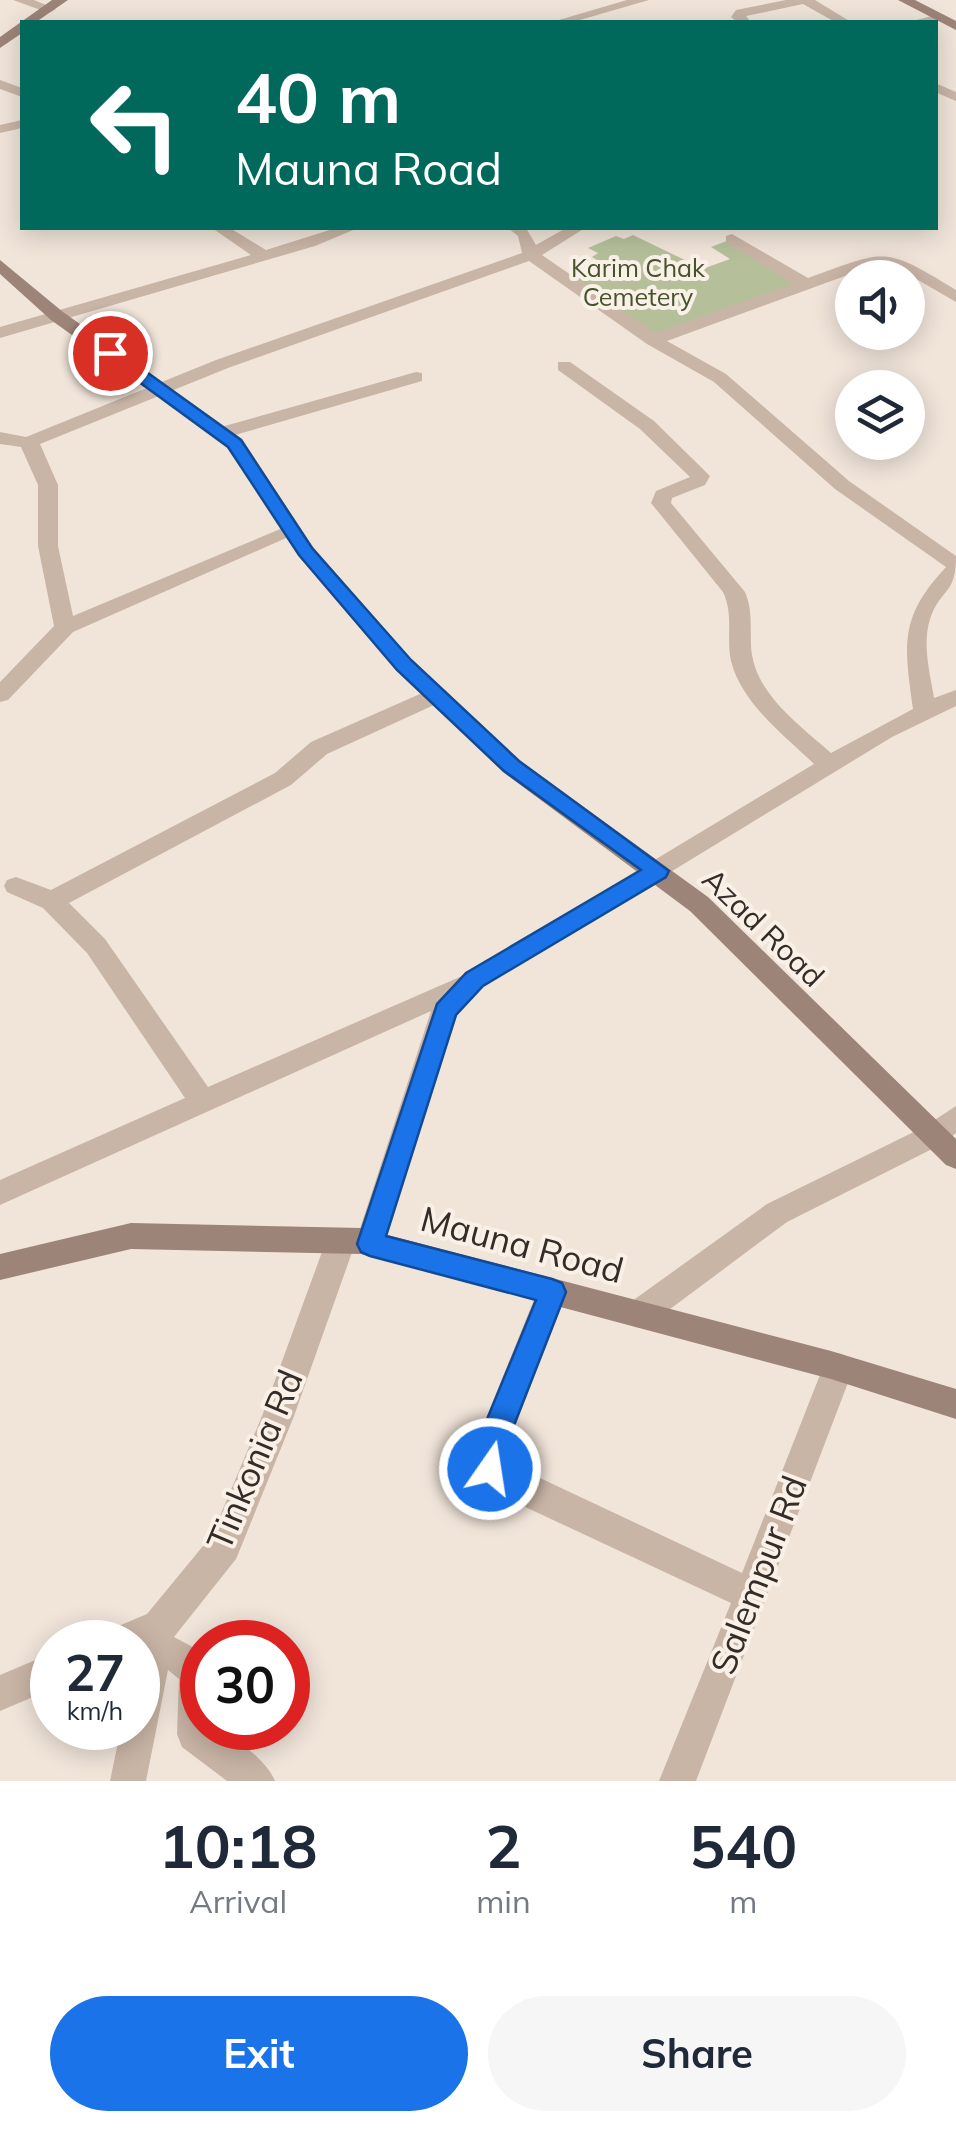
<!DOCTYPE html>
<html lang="en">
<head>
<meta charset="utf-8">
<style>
  :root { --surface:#fff; --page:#f6f6f7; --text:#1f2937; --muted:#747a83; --accent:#1a73e8 }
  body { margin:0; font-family:Mulish,sans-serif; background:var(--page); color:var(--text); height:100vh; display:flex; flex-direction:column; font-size:38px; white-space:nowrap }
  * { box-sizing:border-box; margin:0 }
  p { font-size:32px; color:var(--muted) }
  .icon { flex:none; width:55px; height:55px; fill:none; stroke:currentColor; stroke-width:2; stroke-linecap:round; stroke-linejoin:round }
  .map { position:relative; height:1781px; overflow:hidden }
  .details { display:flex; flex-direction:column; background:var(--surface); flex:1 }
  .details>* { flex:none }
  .top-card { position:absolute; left:20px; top:20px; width:918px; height:210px; border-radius:0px; box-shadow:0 5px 25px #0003; background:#00695c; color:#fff; overflow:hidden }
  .buttons { position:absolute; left:835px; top:260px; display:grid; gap:20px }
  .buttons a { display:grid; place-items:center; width:90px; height:90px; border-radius:50%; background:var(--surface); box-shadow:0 5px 25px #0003; font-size:50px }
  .speed { position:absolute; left:30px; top:1620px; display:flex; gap:20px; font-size:50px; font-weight:700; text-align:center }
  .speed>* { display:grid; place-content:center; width:130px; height:130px; border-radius:50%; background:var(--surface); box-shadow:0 5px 25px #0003; line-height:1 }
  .speed small { font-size:25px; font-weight:400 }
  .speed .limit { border:15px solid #d22; background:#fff; color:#111 }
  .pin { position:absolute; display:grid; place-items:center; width:85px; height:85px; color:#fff; margin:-42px; border:5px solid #fff; border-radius:50%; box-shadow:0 2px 10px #0007 }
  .me { position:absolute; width:110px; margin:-55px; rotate:13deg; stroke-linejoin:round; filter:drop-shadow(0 0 8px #0008) }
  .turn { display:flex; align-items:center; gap:35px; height:210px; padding:0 50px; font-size:45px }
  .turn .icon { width:130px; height:130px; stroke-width:2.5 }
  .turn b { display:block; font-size:70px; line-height:85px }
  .eta { display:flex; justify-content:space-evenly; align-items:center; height:170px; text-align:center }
  .eta b { font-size:60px; font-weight:700; line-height:70px }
  .button { display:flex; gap:20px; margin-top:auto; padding:20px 50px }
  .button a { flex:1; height:115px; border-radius:60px; background:var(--accent); color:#fff; font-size:40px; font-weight:700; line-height:115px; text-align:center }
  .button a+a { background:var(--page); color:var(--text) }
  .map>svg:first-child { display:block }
</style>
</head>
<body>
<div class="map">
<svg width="956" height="1781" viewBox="0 0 956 1781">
  <rect width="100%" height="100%" fill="#f1e5da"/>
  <!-- green -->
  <path fill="#b5c09b" d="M633,235L687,261L680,265L694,272L730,259L711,247L732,239L805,284L653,340L565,279L602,263L592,257L598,253L588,248L616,236L624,239Z"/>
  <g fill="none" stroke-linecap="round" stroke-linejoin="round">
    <!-- street -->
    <path fill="#c9b5a6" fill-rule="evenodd" d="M13,0H34L56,9L49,13Z
      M627,0H649L573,22H552Z
      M786,0H815L851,22H835L803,4L746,16L751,22H737L731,17L736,10Z
      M939,14L944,15V21L909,22Z
      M0,80L22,88V97L0,89Z
      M935,83L956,92V101L935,92Z
      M22,120V128L0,133V125Z
      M212,228H230L266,250L336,228H358L315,246L0,338V327L251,255Z
      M508,228H526L536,245L566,228H585L542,255L655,333L793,284L726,242V236L732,234L808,278C887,250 882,245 956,290V302L894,266L878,264L667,341L726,374L849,481L956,556C956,596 941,587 930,619C922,645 930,673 934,698L956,690V706L892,737L484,986L457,1015L381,1253L370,1257L359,1253L355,1244L431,1011L0,1205V1180L185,1098L87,953L43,908L7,892L4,886L7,880L16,877L51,890L275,773L311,742L429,690H445L448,695L445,700L327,754L291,785L69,903L105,939L208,1087L462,976L814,764C784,735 742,704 731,661C726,638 734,615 723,592L651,503L656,491L690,477L640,429L558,370V362H570L654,421L710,476L705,485L672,498L671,503L745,592C754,613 749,633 752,655C759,697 802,727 831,753L913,709C904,645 899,617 946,567L835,489L714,382L647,344L529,261L228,368L40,444L58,485V546L73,616L285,527H299L302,531L73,632L8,700L0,702V682L54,626L38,546V485L21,447L0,444V432L26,437L216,360L522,253L518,236Z
      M416,372L422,373V381L221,439L212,433L214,429Z
      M956,1106V1133L944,1143L787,1222L650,1324L639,1328L628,1324L624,1314L628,1304L767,1204L924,1127Z
      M341,1228L351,1232L356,1241L294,1416L241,1547L236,1559L174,1637L202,1652V1728C227,1728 266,1759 275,1781H227L182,1747L177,1734L179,1679L168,1670L146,1781H110L121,1728H138V1642H104L109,1630L147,1614L212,1535L262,1416L326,1241L331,1232Z
      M552,1279L563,1282L567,1292L505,1451L506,1462L742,1573L827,1357L838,1353L849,1357L854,1367L696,1781H659L731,1603L491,1491C477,1479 474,1470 473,1451L537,1292L541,1282Z
      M52,1653V1689L0,1711V1675Z"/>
    <!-- secondary -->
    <path fill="#9d8478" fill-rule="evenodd" d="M52,0H68L36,22H22V33L0,48V37Z
      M898,0H915L956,21V30Z
      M0,260L63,312L242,439L313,547L412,660L519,760L708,897L956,1139V1169L946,1165L690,911L503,772L396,670L298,555L228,447L51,320L0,274Z
      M131,1223L361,1228L831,1351L956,1389V1419L831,1379L361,1254L131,1249L0,1280V1254Z"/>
  </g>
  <!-- route -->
  <path fill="#1a73e8" stroke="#114b97" stroke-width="2.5" d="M105,350H116L241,440L312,548L411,660L519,761L669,871L666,877L483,986L456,1015L386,1236L552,1279L562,1283L566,1292L504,1451V1469L500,1479L490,1483L479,1479L474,1451L536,1300L370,1256L361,1252L357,1244L437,1004L466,973L641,870L504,771L397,670L299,555L228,447L105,357Z"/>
  <g text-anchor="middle" stroke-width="8" stroke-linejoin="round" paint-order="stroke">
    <!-- far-park labels -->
    <g font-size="25" fill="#46532b" stroke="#f9f0e7">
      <text x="638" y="277">Karim Chak<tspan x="638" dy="29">Cemetery</tspan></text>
    </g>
    <!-- street labels -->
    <g font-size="30" fill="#352b27" stroke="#f9f0e7">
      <text transform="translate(763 928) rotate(44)" y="10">Azad Road</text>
    </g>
    <!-- near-street labels -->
    <g font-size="35" fill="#352b27" stroke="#f9f0e7">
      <text transform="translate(522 1245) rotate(15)" y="12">Mauna Road</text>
      <text transform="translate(255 1460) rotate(-67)" y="12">Tinkonia Rd</text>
      <text transform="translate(759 1575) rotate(-69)" y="12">Salempur Rd</text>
    </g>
  </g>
</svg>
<div class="buttons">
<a><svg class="icon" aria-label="sound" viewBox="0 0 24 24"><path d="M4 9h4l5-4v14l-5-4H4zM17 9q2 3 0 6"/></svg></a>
<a><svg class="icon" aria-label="layers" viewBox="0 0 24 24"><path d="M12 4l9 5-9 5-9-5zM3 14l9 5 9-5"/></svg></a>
</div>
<div class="speed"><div>27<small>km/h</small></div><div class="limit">30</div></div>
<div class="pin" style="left:110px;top:353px;background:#d93025"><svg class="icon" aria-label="arrive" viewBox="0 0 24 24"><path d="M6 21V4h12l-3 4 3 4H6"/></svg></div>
<svg class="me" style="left:490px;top:1469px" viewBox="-20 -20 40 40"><circle r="17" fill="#1a73e8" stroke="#fff" stroke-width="3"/><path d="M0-11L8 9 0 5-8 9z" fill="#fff"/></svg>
<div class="top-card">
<div class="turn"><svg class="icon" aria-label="left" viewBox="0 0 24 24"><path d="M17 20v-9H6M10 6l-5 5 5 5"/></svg><div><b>40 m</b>Mauna Road</div></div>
</div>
</div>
<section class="details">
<div class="eta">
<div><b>10:18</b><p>Arrival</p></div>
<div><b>2</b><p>min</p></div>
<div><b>540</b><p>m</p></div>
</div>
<div class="button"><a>Exit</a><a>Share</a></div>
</section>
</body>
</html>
